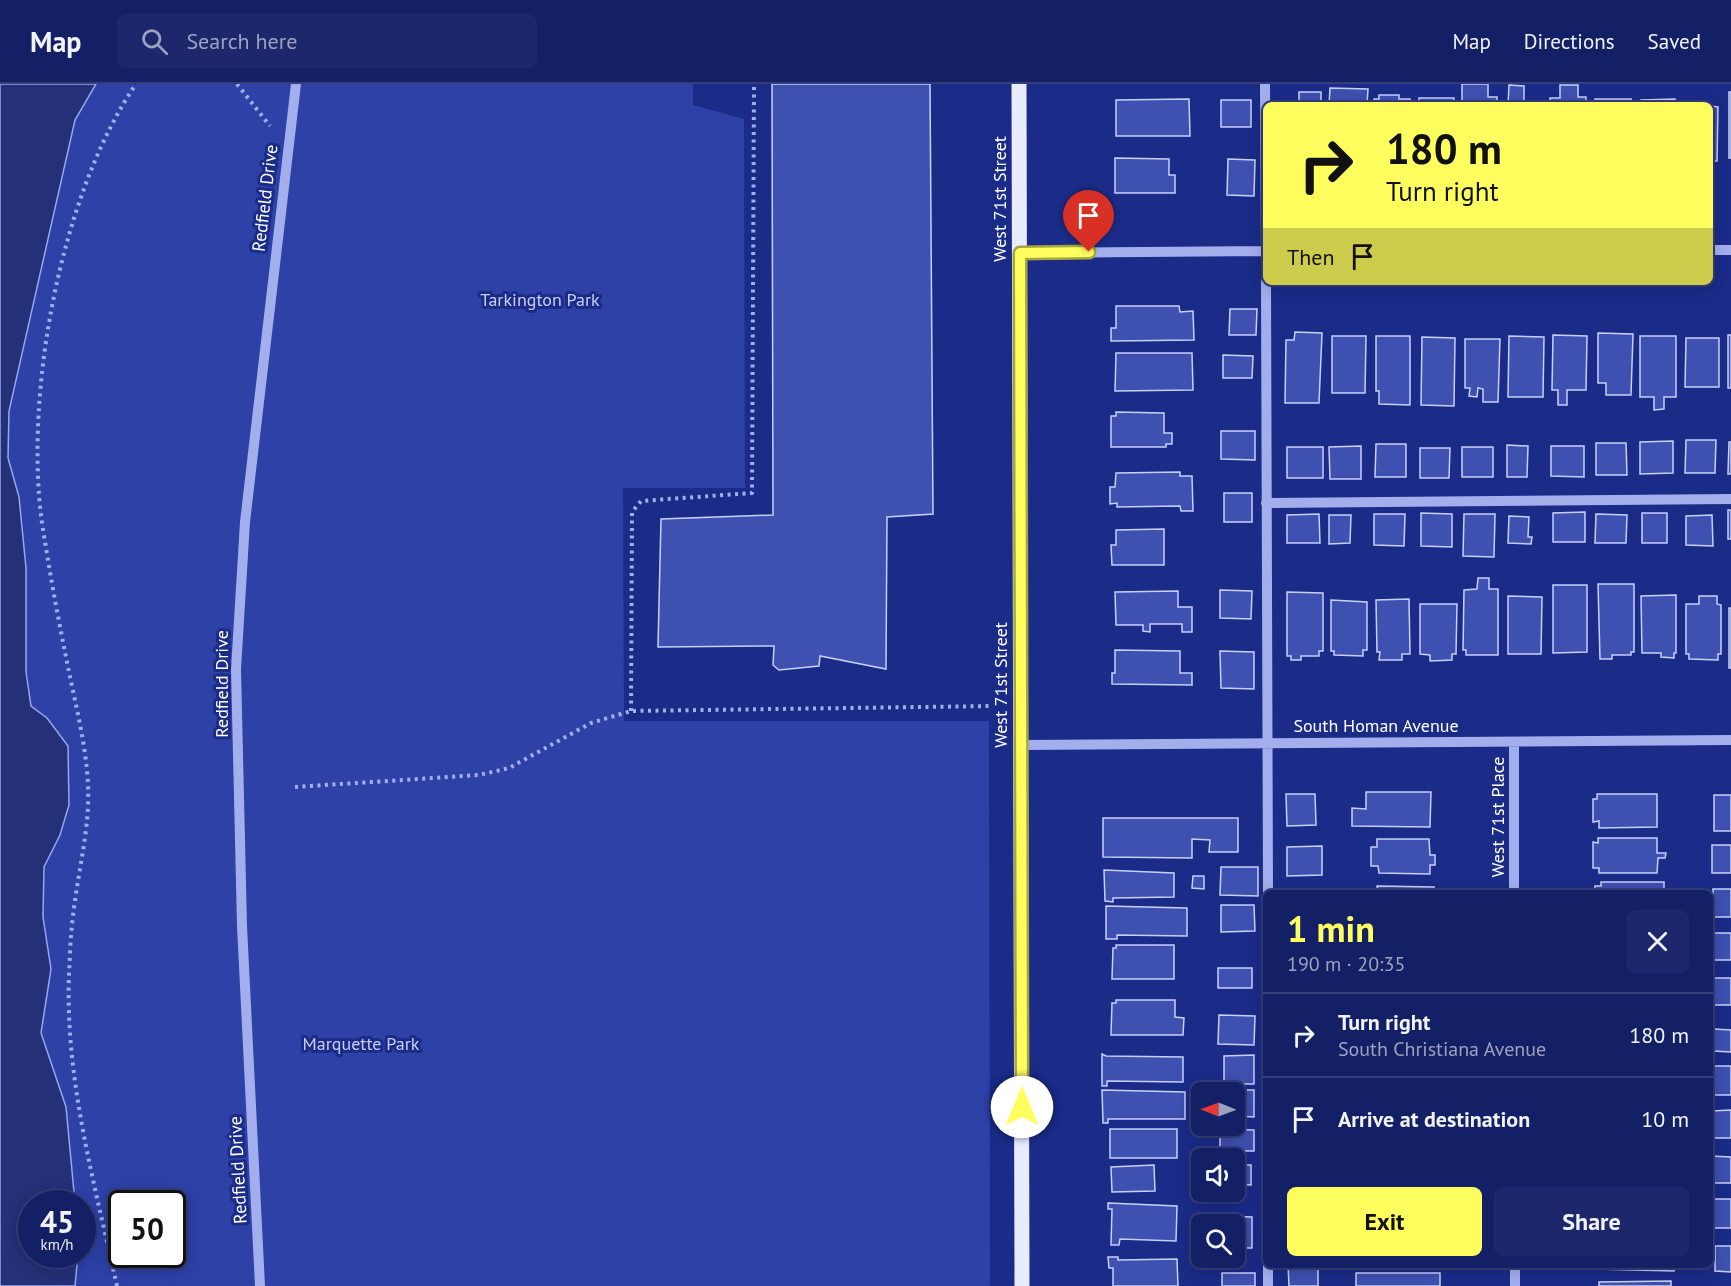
<!DOCTYPE html>
<html lang="en">
<head>
<meta charset="utf-8">
<style>
  :root { --surface:#142066; --page:#1d286c; --text:#f1f3f6; --muted:#9da3bf; --line:#333e7a; --accent:#fffe5f }
  body { margin:0; font-family:"PT Sans",sans-serif; background:var(--page); color:var(--text); height:100vh; display:flex; flex-direction:column; font-size:22px; white-space:nowrap }
  * { box-sizing:border-box; margin:0 }
  p { font-size:20px; color:var(--muted) }
  .icon { flex:none; width:33px; height:33px; fill:none; stroke:currentColor; stroke-width:2; stroke-linecap:round; stroke-linejoin:round }
  .map { position:relative; flex:1; overflow:hidden }
  .panel { position:absolute; left:1263px; top:806px; width:450px; height:378px; display:flex; flex-direction:column; background:var(--surface); border-radius:9px; box-shadow:0 3px 15px #0003,0 0 0 2px var(--line) }
  .panel>* { flex:none }
  .top-card { position:absolute; left:1263px; top:18px; width:450px; height:183px; border-radius:9px; box-shadow:0 3px 15px #0003,0 0 0 2px var(--line); background:#fffe5f; color:#111; overflow:hidden }
  .needle { width:39px; rotate:271deg }
  .controls { position:absolute; left:1191px; top:998px; display:grid; gap:12px }
  .controls a { display:grid; place-items:center; width:54px; height:54px; border-radius:9px; background:var(--surface); box-shadow:0 3px 15px #0003,0 0 0 2px var(--line); font-size:30px }
  .speed { position:absolute; left:18px; top:1106px; display:flex; gap:12px; font-size:30px; font-weight:700; text-align:center }
  .speed>* { display:grid; place-content:center; width:78px; height:78px; border-radius:50%; background:var(--surface); box-shadow:0 3px 15px #0003,0 0 0 2px var(--line); line-height:1 }
  .speed small { font-size:15px; font-weight:400 }
  .speed .limit { border:3px solid #111; border-radius:9px; background:#fff; color:#111 }
  .pin { position:absolute; display:grid; place-items:center; width:51px; height:51px; color:#fff; margin:-62px -26px; border-radius:50% 50% 50% 0; rotate:-45deg; box-shadow:0 0 6px #0007 }
  .pin .icon { rotate:45deg }
  .me { position:absolute; width:66px; margin:-33px; rotate:0deg; stroke-linejoin:round; filter:drop-shadow(0 0 4px #0008) }
  .turn { display:flex; align-items:center; gap:21px; height:126px; padding:0 24px; font-size:27px }
  .turn .icon { width:78px; height:78px; stroke-width:2.5 }
  .turn b { display:block; font-size:42px; line-height:51px }
  .then { display:flex; align-items:center; height:57px; padding:0 24px; background:#0003; gap:12px; font-size:22px }
  .round { display:grid; place-items:center; flex:none; width:63px; height:63px; border-radius:9px; background:var(--page) }
  .head { display:flex; align-items:center; justify-content:space-between; height:102px; padding:0 24px }
  h1 { font-size:36px; font-weight:700; line-height:45px; color:var(--accent) }
  .button { display:flex; gap:12px; margin-top:auto; padding:12px 24px }
  .button a { flex:1; height:69px; border-radius:9px; background:var(--accent); color:#111; font-size:24px; font-weight:700; line-height:69px; text-align:center }
  .button a+a { background:var(--page); color:var(--text) }
  ul { padding:0; list-style:none }
  li { display:flex; align-items:center; gap:18px; height:84px; padding:0 24px; border-top:2px solid var(--line) }
  li div { flex:1 }
  li b { display:block; font-size:22px }
  li em { font-style:normal }
  header { display:flex; align-items:center; gap:36px; box-sizing:border-box; height:84px; padding:0 30px; background:var(--surface); border-bottom:2px solid var(--line) }
  header strong { font-size:28px }
  nav { display:flex; gap:33px; margin-inline-start:auto; font-size:21px }
  .search { width:420px; height:54px; background:var(--page); display:flex; align-items:center; gap:15px; box-sizing:border-box; padding:0 21px; border-radius:9px; color:var(--muted); font-size:22px }
  .map>svg:first-child { display:block }
</style>
</head>
<body>
<header>
<strong>Map</strong>
<div class="search"><svg class="icon" aria-label="search" viewBox="0 0 24 24"><circle cx="10" cy="10" r="6"/><path d="M15 15l6 6"/></svg>Search here</div>
<nav><a>Map</a><a>Directions</a><a>Saved</a></nav>
</header>
<div class="map">
<svg width="1731" height="1202" viewBox="0 0 1731 1202">
  <rect width="100%" height="100%" fill="#1a2b88"/>
  <!-- green -->
  <path fill="#2d41a7" fill-rule="evenodd" d="M0,0H693V21L744,35L745,404H623L624,637H989L990,1202H0ZM32,1119H82V1170H32ZM122,1119H172V1170H122Z"/>
  <!-- water -->
  <path fill="#243077" stroke="#96a6ef" stroke-width="1.5" d="M0,0H96L75,36L9,327L8,374L19,413L26,484V588L31,622L47,634L68,662L69,721L60,751L44,783L43,833L51,885L41,949L66,1023L75,1119H32V1170H78L75,1202H0Z"/>
  <!-- building -->
  <path fill="#3e50b0" stroke="#c8d0f9" stroke-width="1.5" d="M772,0H930L933,430L887,433L886,585L820,572L819,582L779,586L773,581L774,562L658,563L661,435L773,431Z
    M1462,0H1488V13H1497V21H1462Z
    M1509,1L1524,2V21H1508Z
    M1560,1H1578V13H1586V21H1550V14H1560Z
    M1330,4L1368,5L1367,21H1329Z
    M1299,8H1321V21H1299Z
    M1729,8H1731V74H1729Z
    M1379,11H1399V15H1410V21H1374V15H1379Z
    M1419,14H1454V21H1419Z
    M1189,15L1190,52H1116V16Z
    M1595,15H1631V21H1595Z
    M1675,15V21H1641V16Z
    M1221,16H1251V43H1221Z
    M1710,22L1718,23L1717,77H1710Z
    M1115,74L1169,75V91H1175V109H1115Z
    M1228,75L1255,76L1254,112L1227,111Z
    M1116,222H1179L1180,228L1193,227L1194,256L1111,257V244H1116Z
    M1230,225H1257L1256,251H1229Z
    M1295,248L1322,249L1319,319H1285L1286,256H1294Z
    M1598,249L1633,250L1631,311H1606V299H1598Z
    M1553,251L1587,252L1586,306H1567V321H1558V306H1552Z
    M1728,251H1731V304H1728Z
    M1332,252H1366L1365,309H1332Z
    M1376,252H1410V321L1379,320V307H1376Z
    M1509,252L1544,253L1543,313H1508Z
    M1640,252H1676V313H1664V325L1654,326V313H1640Z
    M1422,253L1455,254L1454,322L1421,321Z
    M1686,254H1719V303H1685Z
    M1465,255H1500L1498,318H1483V305L1478,304L1477,313L1469,312L1470,304H1465Z
    M1116,269H1192L1193,306L1115,307Z
    M1223,271L1253,272L1252,294H1223Z
    M1116,328L1164,329V349H1172V360H1166V363H1111V332H1116Z
    M1221,347H1255V376L1221,375Z
    M1686,356H1716L1715,389H1685Z
    M1673,357V389L1640,390V358Z
    M1729,358H1731V390H1728Z
    M1596,359H1626L1627,391H1596Z
    M1376,360H1406V393H1375Z
    M1507,361L1528,362L1527,393H1507Z
    M1361,362V395H1330L1329,363Z
    M1551,362H1584V393L1551,392Z
    M1287,363H1323V394H1287Z
    M1462,363H1493V393H1462Z
    M1420,364H1450L1449,394H1420Z
    M1180,388V392H1192L1193,427H1181L1180,422L1117,423V419L1110,420V403H1115L1116,389Z
    M1224,409H1252V438H1224Z
    M1728,426H1731V455H1728Z
    M1585,428V458H1553V429Z
    M1421,429L1452,430V463L1421,462Z
    M1642,429H1667V459H1642Z
    M1319,430L1320,459H1287V431Z
    M1374,430H1405L1404,462L1374,461Z
    M1464,430H1495L1494,473L1463,472Z
    M1596,430L1627,431L1626,459H1595Z
    M1329,431H1351L1350,459L1329,460Z
    M1712,431L1713,462L1686,461V432Z
    M1509,432L1529,433L1528,453H1532L1531,460L1508,459Z
    M1164,445V481H1112L1111,461H1116V446Z
    M1478,494H1489V505H1498V571H1466V566H1463L1464,506L1477,505Z
    M1598,500H1634V568H1631V571H1612V575H1600Z
    M1553,501H1587V568L1553,569Z
    M1220,506L1252,507L1251,535L1220,534Z
    M1178,507V523H1192V548H1182V540H1150V548L1143,547V541H1116L1115,508Z
    M1287,508L1323,509V567H1319V572H1301V576H1291V572H1287Z
    M1676,511V569H1674V574L1661,573V569H1642L1641,512Z
    M1508,512L1542,513L1541,570H1508Z
    M1699,512H1717V520L1721,521V570H1718V576L1689,575V570H1686V520H1699Z
    M1409,515L1410,570H1402V576H1379L1380,568H1377L1376,516Z
    M1331,516L1367,518V566H1363V572L1334,571V567H1331Z
    M1420,520H1457L1456,570H1452V576L1430,577V571L1420,570Z
    M1729,524H1731V584H1729Z
    M1115,566L1180,567V589H1192V601L1112,600V589H1115Z
    M1220,567L1254,568V605L1221,604Z
    M1366,708H1431L1430,743L1352,742V724L1366,725Z
    M1286,710H1315L1316,741L1287,742Z
    M1597,710H1657V743L1599,744V737L1593,738V715H1597Z
    M1714,711H1731V747H1714Z
    M1103,734H1238V768H1209L1210,756L1192,755V774L1103,773Z
    M1598,754H1657V769H1666L1665,774H1658L1657,789H1599V784H1593V758L1598,759Z
    M1377,755H1429L1430,771H1435V781H1430V790L1379,789L1378,782H1371V763H1377Z
    M1712,761H1731V789H1712Z
    M1322,762V791L1287,792V763Z
    M1221,783H1258V812L1220,811Z
    M1104,786L1174,789V813L1113,814V818L1105,817Z
    M1193,792H1204V805L1192,804Z
    M1601,798H1664V806L1676,808H1595V802H1601Z
    M1377,802L1434,803V808H1378Z
    M1713,805H1731V833H1713Z
    M1221,821H1254L1255,847L1221,848Z
    M1106,822L1187,824V852L1117,851V855H1106Z
    M1714,849H1731V876H1714Z
    M1116,861H1174V895H1112L1113,864H1116Z
    M1218,884H1252V904H1218Z
    M1712,894H1731V921H1712Z
    M1116,916H1175V933L1184,934L1183,951H1111L1112,919H1116Z
    M1219,931L1255,932L1254,961L1218,960Z
    M1714,945L1731,946V968L1713,967Z
    M1102,970L1106,972L1183,973V998L1107,997V1002H1102Z
    M1254,971V1000H1224V972Z
    M1713,982H1731V1011H1713Z
    M1102,1006L1185,1008V1035H1108V1039H1103Z
    M1225,1006H1254V1033L1234,1032V1008H1225Z
    M1731,1026V1054H1712V1027Z
    M1110,1045H1177V1074H1110Z
    M1220,1045L1254,1046V1067H1220Z
    M1711,1072L1731,1073V1099H1711Z
    M1154,1081L1155,1107L1112,1108L1111,1083Z
    M1234,1081H1251V1101L1234,1100Z
    M1713,1115H1731V1144H1711Z
    M1108,1119L1177,1122L1176,1157L1120,1155L1119,1161H1111L1112,1125H1108Z
    M1222,1132L1252,1133V1164H1234V1140H1222Z
    M1715,1162H1731V1188L1715,1187Z
    M1108,1173H1118V1176L1177,1175L1178,1202H1113V1184H1109Z
    M1288,1180H1318V1202H1289Z
    M1595,1180H1674V1187L1595,1185Z
    M1222,1189H1255V1202H1222Z
    M1356,1189H1440V1202H1356Z
    M1671,1197V1202H1599V1198Z"/>
  <g fill="none" stroke-linecap="round" stroke-linejoin="round">
    <!-- path -->
    <path stroke="#a3afed" stroke-width="4" stroke-dasharray="3 4.5" stroke-linecap="butt" d="M237,0L270,42
      M631,627L632,428L641,417L752,409L754,0
      M295,703L479,691L509,684L591,639L631,627L994,622
      M117,1202C95,1101 65,996 69,891C70,867 71,842 75,817C80,779 90,740 88,701C86,658 74,615 66,573C57,529 49,484 42,439C24,309 61,109 136,0"/>
    <!-- minor -->
    <path stroke="#a3afed" stroke-width="10" d="M1265,0L1266,180
      M1710,166H1731
      M1020,169L1266,167
      M1266,198L1268,808
      M1266,419L1731,415
      M1514,658V808
      M1021,661L1731,656
      M1268,1180V1202
      M1515,1180V1202
      M260,1202L242,842L236,585L245,438L296,0"/>
    <!-- major -->
    <path stroke="#e9ebff" stroke-width="15" d="M1019,0L1022,1202"/>
  </g>
  <g fill="none" stroke-linecap="round" stroke-linejoin="round">
    <defs>
      <path id="route" d="M1022,1023L1020,169L1089,168"/>
    </defs>
    <!-- route casing -->
    <use href="#route" stroke="#a6a53e" stroke-width="15"/>
    <!-- route -->
    <use href="#route" stroke="#fffe5f" stroke-width="10"/>
  </g>
  <g text-anchor="middle" stroke-width="6" stroke-linejoin="round" paint-order="stroke">
    <!-- street labels -->
    <g font-size="18" fill="#fff" stroke="#1a2b88">
      <text transform="translate(265 114) rotate(-83)" y="6">Redfield Drive</text>
      <text transform="translate(1000 115) rotate(-90)" y="6">West 71st Street</text>
      <text transform="translate(222 600) rotate(-90)" y="6">Redfield Drive</text>
      <text transform="translate(1001 601) rotate(-90)" y="6">West 71st Street</text>
      <text x="1376" y="648">South Homan Avenue</text>
      <text transform="translate(1498 733) rotate(-90)" y="6">West 71st Place</text>
      <text transform="translate(238 1086) rotate(-93)" y="6">Redfield Drive</text>
    </g>
    <!-- park labels -->
    <g font-size="18" fill="#c8d0f9" stroke="#1a2b88">
      <text x="540" y="222">Tarkington Park</text>
      <text x="361" y="966">Marquette Park</text>
    </g>
  </g>
</svg>
<div class="controls">
<a><svg class="needle" viewBox="-14 -14 28 28"><path d="M0-13l5 13h-10z" fill="#e53935"/><path d="M0 13l5-13h-10z" fill="#9da3bf"/></svg></a>
<a><svg class="icon" aria-label="sound" viewBox="0 0 24 24"><path d="M4 9h4l5-4v14l-5-4H4zM17 9q2 3 0 6"/></svg></a>
<a><svg class="icon" aria-label="search" viewBox="0 0 24 24"><circle cx="10" cy="10" r="6"/><path d="M15 15l6 6"/></svg></a>
</div>
<div class="speed"><div>45<small>km/h</small></div><div class="limit">50</div></div>
<div class="pin" style="left:1089px;top:168px;background:#d93025"><svg class="icon" aria-label="arrive" viewBox="0 0 24 24"><path d="M6 21V4h12l-3 4 3 4H6"/></svg></div>
<svg class="me" style="left:1022px;top:1023px" viewBox="-20 -20 40 40"><circle r="19" fill="#fff"/><path d="M0-13L10 11 0 6-10 11z" fill="#fffe5f"/></svg>
<div class="top-card">
<div class="turn"><svg class="icon" aria-label="right" viewBox="0 0 24 24"><path d="M7 20v-9h11M14 6l5 5-5 5"/></svg><div><b>180 m</b>Turn right</div></div>
<div class="then">Then<svg class="icon" aria-label="arrive" viewBox="0 0 24 24"><path d="M6 21V4h12l-3 4 3 4H6"/></svg></div>
</div>
<section class="panel">
<div class="head"><div><h1>1 min</h1><p>190 m · 20:35</p></div><a class="round"><svg class="icon" aria-label="close" viewBox="0 0 24 24"><path d="M6 6l12 12M18 6L6 18"/></svg></a></div>
<ul>
<li><svg class="icon" aria-label="right" viewBox="0 0 24 24"><path d="M7 20v-9h11M14 6l5 5-5 5"/></svg><div><b>Turn right</b><p>South Christiana Avenue</p></div><em>180 m</em></li>
<li><svg class="icon" aria-label="arrive" viewBox="0 0 24 24"><path d="M6 21V4h12l-3 4 3 4H6"/></svg><div><b>Arrive at destination</b></div><em>10 m</em></li>
</ul>
<div class="button"><a>Exit</a><a>Share</a></div>
</section>
</div>
</body>
</html>
